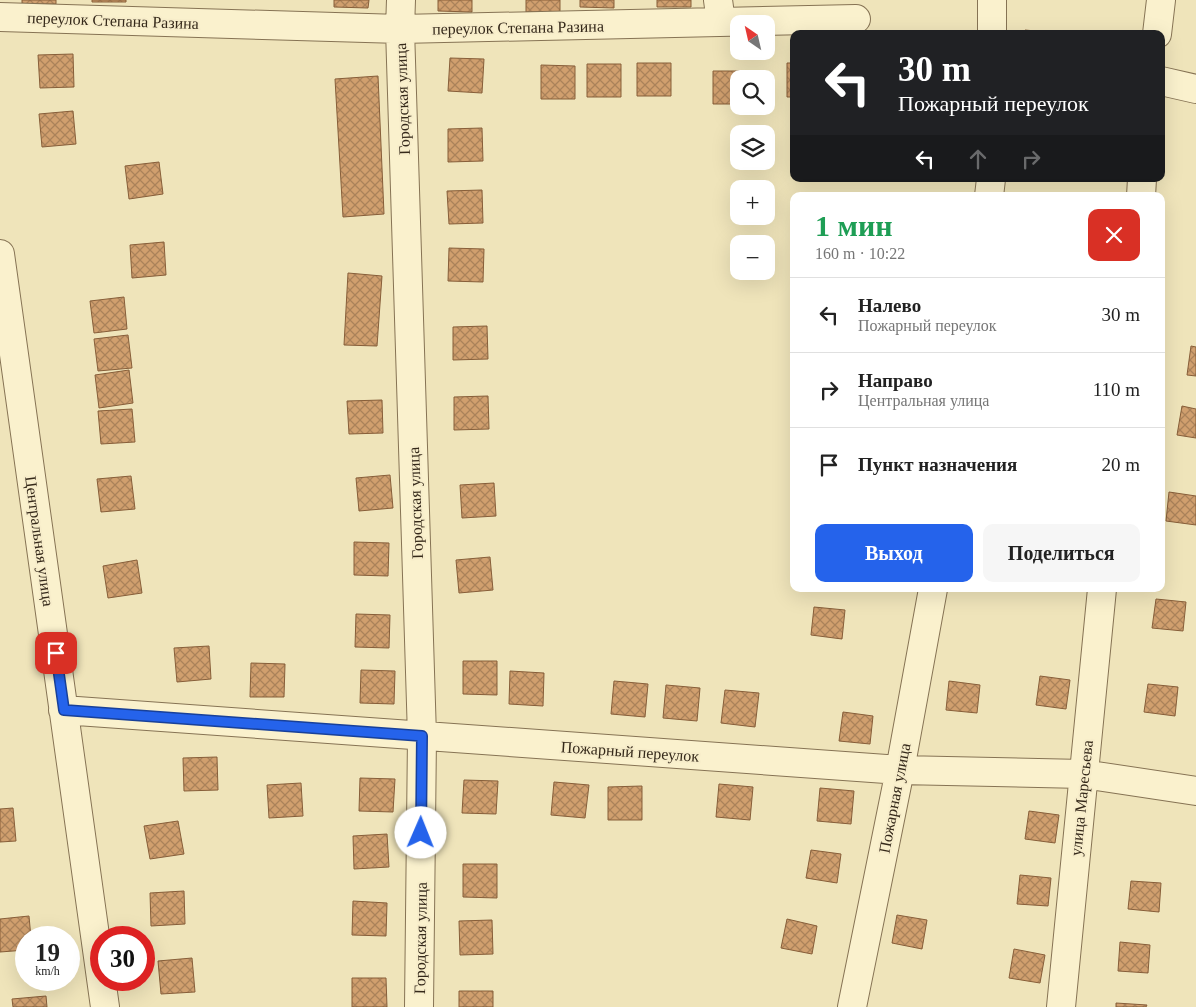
<!DOCTYPE html>
<html lang="ru">
<head>
<meta charset="utf-8">
<style>
  :root { --surface:#fff; --page:#f6f6f6; --text:#222; --muted:#767676; --line:#e0e0e0; --accent:#2563eb }
  body { margin:0; font-family:"Times New Roman",serif; background:var(--page); color:var(--text); height:100vh; display:flex; flex-direction:column; font-size:19px; white-space:nowrap }
  * { box-sizing:border-box; margin:0 }
  p { font-size:16px; color:var(--muted) }
  .icon { flex:none; width:28px; height:28px; fill:none; stroke:currentColor; stroke-width:2; stroke-linecap:round; stroke-linejoin:round }
  .map { position:relative; flex:1; overflow:hidden }
  .details { position:absolute; left:790px; top:192px; width:375px; height:400px; display:flex; flex-direction:column; background:var(--surface); border-radius:10px; box-shadow:0 5px 20px #0002 }
  .details>* { flex:none }
  .guide { position:absolute; left:790px; top:30px; width:375px; height:152px; border-radius:10px; box-shadow:0 5px 20px #0002; background:#202124; color:#fff; overflow:hidden }
  .needle { width:32px; rotate:326deg }
  .buttons { position:absolute; left:730px; top:15px; display:grid; gap:10px }
  .buttons a { display:grid; place-items:center; width:45px; height:45px; border-radius:10px; background:var(--surface); box-shadow:0 5px 20px #0002; font-size:25px }
  .speed { position:absolute; left:15px; top:926px; display:flex; gap:10px; font-size:25px; font-weight:700; text-align:center }
  .speed>* { display:grid; place-content:center; width:65px; height:65px; border-radius:50%; background:var(--surface); box-shadow:0 5px 20px #0002; line-height:1 }
  .speed small { font-size:12px; font-weight:400 }
  .speed .limit { border:8px solid #d22; background:#fff; color:#111 }
  .pin { position:absolute; display:grid; place-items:center; width:42px; height:42px; color:#fff; margin:-21px; border-radius:10px; box-shadow:0 2px 8px #0006 }
  .me { position:absolute; width:55px; margin:-28px; rotate:1deg; stroke-linejoin:round; filter:drop-shadow(0 0 4px #0008) }
  .turn { display:flex; align-items:center; gap:18px; height:105px; padding:0 25px; font-size:22px }
  .turn .icon { width:65px; height:65px; stroke-width:2.5 }
  .turn b { display:block; font-size:35px; line-height:42px }
  .lanes { display:flex; align-items:center; height:48px; padding:0 25px; background:#0003; justify-content:center; gap:25px; direction:ltr }
  .lanes .off { opacity:.35 }
  .round { display:grid; place-items:center; flex:none; width:52px; height:52px; border-radius:10px; background:var(--page) }
  .overview { display:flex; align-items:center; justify-content:space-between; height:85px; padding:0 25px }
  h1 { font-size:30px; font-weight:600; line-height:38px; color:#1e9e55 }
  .action { display:flex; gap:10px; margin-top:auto; padding:10px 25px }
  .action a { flex:1; height:58px; border-radius:10px; background:var(--accent); color:#fff; font-size:20px; font-weight:600; line-height:58px; text-align:center }
  .action a+a { background:var(--page); color:var(--text) }
  ul { padding:0; list-style:none }
  li { display:flex; align-items:center; gap:15px; height:75px; padding:0 25px; border-top:1px solid var(--line) }
  li div { flex:1 }
  li b { display:block; font-size:19px }
  li em { font-style:normal }
  .map>svg:first-child { display:block }
</style>
</head>
<body>
<div class="map">
<svg width="1196" height="1007" viewBox="0 0 1196 1007">
  <defs>
    <pattern id="building-cross-hatch" width="8" height="8" patternUnits="userSpaceOnUse" patternTransform="scale(1.25)"><rect width="8" height="8" fill="#d09f6e"/><path d="M0 0l8 8M0 8l8-8" fill="none" stroke="#aa825a"/></pattern>
  </defs>
  <rect width="100%" height="100%" fill="#efe4ba"/>
  <!-- building -->
  <path fill="url(#building-cross-hatch)" stroke="#875e39" d="M22,0H56V4H22Z
    M92,0H126V2H92Z
    M334,0H369L368,8L334,7Z
    M438,0H472V12L438,11Z
    M526,0H560V12H526Z
    M580,0H614V8L580,7Z
    M657,0H691V7H657Z
    M1025,30L1056,33V34H1025Z
    M73,54L74,87L40,88L38,55Z
    M450,58L484,59L482,93L448,91Z
    M637,63H671V96H637Z
    M787,63H794V97H787Z
    M587,64H621V97H587Z
    M541,65L575,66V99H541Z
    M713,71H747V79H739V104H713Z
    M378,76L384,214L343,217L335,79Z
    M73,111L76,144L42,147L39,114Z
    M482,128L483,161L448,162V129Z
    M159,162L163,194L129,199L125,166Z
    M482,190L483,223L449,224L447,191Z
    M164,242L166,275L132,278L130,245Z
    M449,248L484,249L483,282L448,281Z
    M348,273L382,276L377,346L344,345Z
    M124,297L127,329L94,333L90,301Z
    M487,326L488,359L453,360V327Z
    M128,335L132,368L98,371L94,339Z
    M1191,346L1196,347V376L1187,375Z
    M129,370L133,403L99,408L95,375Z
    M488,396L489,429L454,430V397Z
    M382,400L383,433L349,434L347,401Z
    M1182,406L1196,409V438L1177,435Z
    M132,409L135,442L101,444L98,411Z
    M390,475L393,508L359,511L356,478Z
    M131,476L135,509L101,512L97,479Z
    M494,483L496,516L462,518L460,485Z
    M1169,492L1196,496V525L1166,521Z
    M354,542L389,543L388,576L354,575Z
    M490,557L493,590L459,593L456,560Z
    M137,560L142,593L108,598L103,566Z
    M1156,599L1186,602L1183,631L1152,628Z
    M814,607L845,610L842,639L811,635Z
    M356,614L390,615L389,648L355,647Z
    M209,646L211,679L177,682L174,648Z
    M463,661H497V695L463,694Z
    M251,663L285,664L284,697H250Z
    M361,670L395,671L394,704L360,703Z
    M510,671L544,673L543,706L509,704Z
    M1040,676L1070,680L1066,709L1036,705Z
    M614,681L648,684L645,717L611,714Z
    M949,681L980,685L977,713L946,710Z
    M1148,684L1178,687L1175,716L1144,712Z
    M666,685L700,688L697,721L663,718Z
    M725,690L759,693L755,727L721,723Z
    M843,712L873,716L870,744L839,741Z
    M217,757L218,790L184,791L183,758Z
    M360,778L395,779L393,812L359,811Z
    M464,780L498,781L496,814L462,813Z
    M554,782L589,785L585,818L551,815Z
    M301,783L303,816L269,818L267,785Z
    M719,784L753,787L750,820L716,817Z
    M642,786V820H608V787Z
    M820,788L854,791L851,824L817,821Z
    M13,808L16,841L0,842V809Z
    M1029,811L1059,815L1055,843L1025,839Z
    M178,821L184,854L150,859L144,826Z
    M387,834L389,867L354,869L353,836Z
    M811,850L841,854L837,883L806,878Z
    M463,864H497V898L463,897Z
    M1020,875L1051,878L1048,906L1017,904Z
    M1131,881L1161,883L1159,912L1128,909Z
    M184,891L185,924L151,926L150,893Z
    M353,901L387,903L386,936L352,935Z
    M897,915L927,920L922,949L892,943Z
    M29,916L31,938H26V950L0,952V919Z
    M787,919L817,926L812,954L781,948Z
    M492,920L493,954L460,955L459,921Z
    M1120,942L1150,945L1148,973L1118,971Z
    M1014,949L1045,955L1040,983L1009,978Z
    M192,958L195,992L161,994L158,961Z
    M352,978H386L387,1007H352Z
    M459,991H493V1007H459Z
    M46,996L47,1007H13L12,999Z
    M1116,1003L1147,1005L1146,1007H1116Z"/>
  <g fill="none" stroke-linecap="round" stroke-linejoin="round">
    <defs>
      <path id="minor" d="M401,0L400,29L422,736L419,1007
        M718,0L721,22
        M0,17L400,29L856,19
        M992,34V0
        M1157,34L1161,0
        M1161,81L1196,89
        M989,196L991,179
        M1141,196L1142,179
        M0,254L105,1007
        M63,710L900,770L1083,774L1196,791
        M852,1007L900,770L933,589
        M1061,1007L1102,589"/>
    </defs>
    <!-- minor casing -->
    <use href="#minor" stroke="#867354" stroke-width="30"/>
    <!-- minor -->
    <use href="#minor" stroke="#faf1cd" stroke-width="28"/>
  </g>
  <g fill="none" stroke-linecap="round" stroke-linejoin="round">
    <defs>
      <path id="route" d="M56,653L64,710L422,736L421,833"/>
    </defs>
    <!-- route casing -->
    <use href="#route" stroke="#184099" stroke-width="12"/>
    <!-- route -->
    <use href="#route" stroke="#2563eb" stroke-width="9"/>
  </g>
  <g text-anchor="middle" stroke-width="4" stroke-linejoin="round" paint-order="stroke">
    <!-- street labels -->
    <g font-size="16" fill="#35291a" stroke="#f7edca">
      <text transform="translate(113 20) rotate(2)" y="6">переулок Степана Разина</text>
      <text transform="translate(518 27) rotate(-1)" y="6">переулок Степана Разина</text>
      <text transform="translate(402 99) rotate(-92)" y="6">Городская улица</text>
      <text transform="translate(415 503) rotate(-92)" y="6">Городская улица</text>
      <text transform="translate(40 541) rotate(82)" y="6">Центральная улица</text>
      <text transform="translate(630 751) rotate(4)" y="6">Пожарный переулок</text>
      <text transform="translate(894 798) rotate(-79)" y="6">Пожарная улица</text>
      <text transform="translate(1081 798) rotate(-84)" y="6">улица Маресьева</text>
      <text transform="translate(420 938) rotate(-89)" y="6">Городская улица</text>
    </g>
  </g>
</svg>
<div class="buttons">
<a><svg class="needle" viewBox="-14 -14 28 28"><path d="M0-13l5 13h-10z" fill="#e53935"/><path d="M0 13l5-13h-10z" fill="#767676"/></svg></a>
<a><svg class="icon" aria-label="search" viewBox="0 0 24 24"><circle cx="10" cy="10" r="6"/><path d="M15 15l6 6"/></svg></a>
<a><svg class="icon" aria-label="layers" viewBox="0 0 24 24"><path d="M12 4l9 5-9 5-9-5zM3 14l9 5 9-5"/></svg></a>
<a>+</a>
<a>−</a>
</div>
<div class="speed"><div>19<small>km/h</small></div><div class="limit">30</div></div>
<div class="pin" style="left:56px;top:653px;background:#d93025"><svg class="icon" aria-label="arrive" viewBox="0 0 24 24"><path d="M6 21V4h12l-3 4 3 4H6"/></svg></div>
<svg class="me" style="left:421px;top:833px" viewBox="-20 -20 40 40"><circle r="19" fill="#fff"/><path d="M0-13L10 11 0 6-10 11z" fill="#2563eb"/></svg>
<div class="guide">
<div class="turn"><svg class="icon" aria-label="left" viewBox="0 0 24 24"><path d="M17 20v-9H6M10 6l-5 5 5 5"/></svg><div><b>30 m</b>Пожарный переулок</div></div>
<div class="lanes"><svg class="icon" aria-label="left" viewBox="0 0 24 24"><path d="M17 20v-9H6M10 6l-5 5 5 5"/></svg><svg class="icon off" aria-label="ahead" viewBox="0 0 24 24"><path d="M12 20V5M6 11l6-6 6 6"/></svg><svg class="icon off" aria-label="right" viewBox="0 0 24 24"><path d="M7 20v-9h11M14 6l5 5-5 5"/></svg></div>
</div>
<section class="details">
<div class="overview"><div><h1>1 мин</h1><p>160 m · 10:22</p></div><a class="round" style="background:#d93025;color:#fff"><svg class="icon" aria-label="close" viewBox="0 0 24 24"><path d="M6 6l12 12M18 6L6 18"/></svg></a></div>
<ul>
<li><svg class="icon" aria-label="left" viewBox="0 0 24 24"><path d="M17 20v-9H6M10 6l-5 5 5 5"/></svg><div><b>Налево</b><p>Пожарный переулок</p></div><em>30 m</em></li>
<li><svg class="icon" aria-label="right" viewBox="0 0 24 24"><path d="M7 20v-9h11M14 6l5 5-5 5"/></svg><div><b>Направо</b><p>Центральная улица</p></div><em>110 m</em></li>
<li><svg class="icon" aria-label="arrive" viewBox="0 0 24 24"><path d="M6 21V4h12l-3 4 3 4H6"/></svg><div><b>Пункт назначения</b></div><em>20 m</em></li>
</ul>
<div class="action"><a>Выход</a><a>Поделиться</a></div>
</section>
</div>
</body>
</html>
